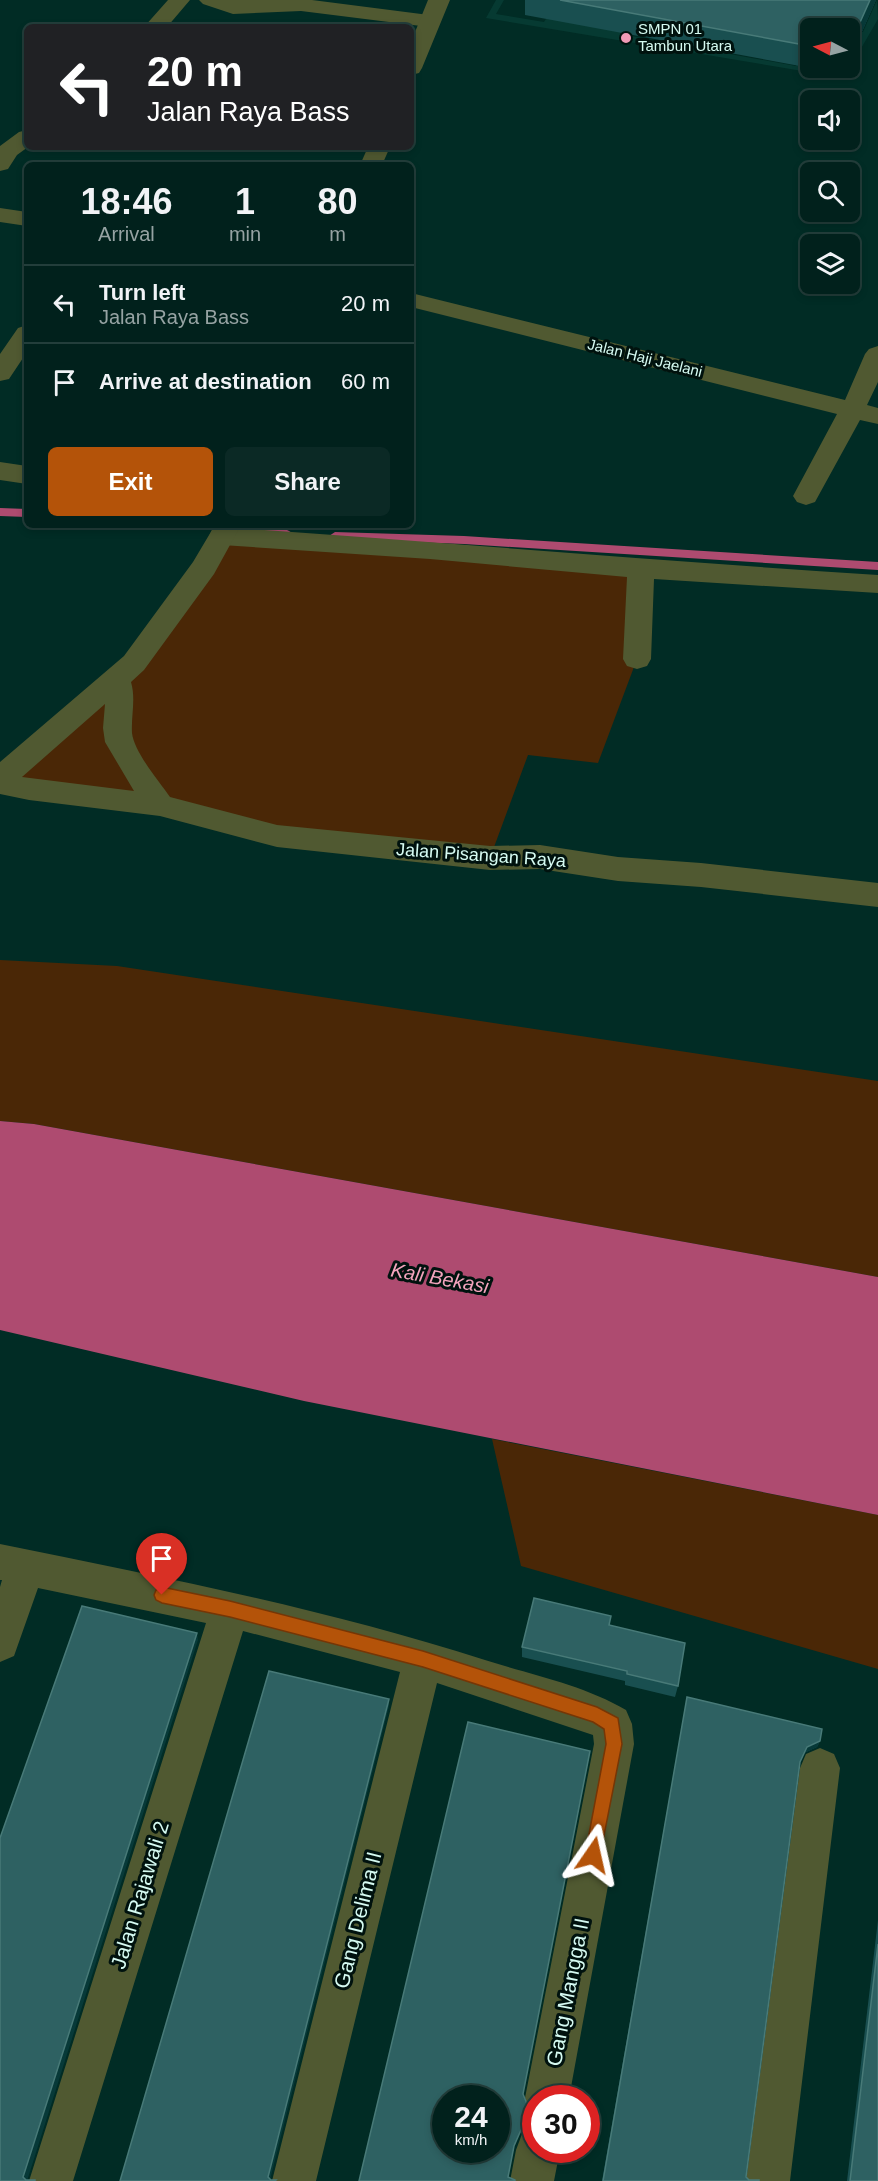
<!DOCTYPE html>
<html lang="en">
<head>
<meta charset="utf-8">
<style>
  :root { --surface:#01211c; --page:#0b2925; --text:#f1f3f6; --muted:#96a3a3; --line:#233e3b; --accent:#b45309 }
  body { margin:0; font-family:Helvetica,sans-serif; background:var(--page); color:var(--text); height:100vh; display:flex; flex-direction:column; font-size:22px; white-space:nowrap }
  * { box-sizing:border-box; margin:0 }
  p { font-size:20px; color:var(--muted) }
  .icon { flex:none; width:33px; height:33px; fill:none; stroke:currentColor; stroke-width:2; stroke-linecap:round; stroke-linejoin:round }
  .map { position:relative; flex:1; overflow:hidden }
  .details { position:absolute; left:24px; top:162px; width:390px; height:366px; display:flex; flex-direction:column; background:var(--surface); border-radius:9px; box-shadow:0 3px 9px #0003,0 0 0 2px var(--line) }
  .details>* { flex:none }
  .guide { position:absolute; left:24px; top:24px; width:390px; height:126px; border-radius:9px; box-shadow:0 3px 9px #0003,0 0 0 2px var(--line); background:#202124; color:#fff; overflow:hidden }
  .needle { width:39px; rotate:276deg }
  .tools { position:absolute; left:800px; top:18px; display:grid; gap:12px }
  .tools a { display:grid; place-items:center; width:60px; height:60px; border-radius:9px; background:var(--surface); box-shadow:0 3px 9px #0003,0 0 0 2px var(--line); font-size:30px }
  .speed { position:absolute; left:432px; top:2085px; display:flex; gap:12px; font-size:30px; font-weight:700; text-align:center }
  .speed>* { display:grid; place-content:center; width:78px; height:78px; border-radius:50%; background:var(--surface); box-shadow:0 3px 9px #0003,0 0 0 2px var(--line); line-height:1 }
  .speed small { font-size:15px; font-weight:400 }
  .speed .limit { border:9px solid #d22; background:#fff; color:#111 }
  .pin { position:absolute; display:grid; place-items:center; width:51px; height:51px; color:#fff; margin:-62px -26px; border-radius:50% 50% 50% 0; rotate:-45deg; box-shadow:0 0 6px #0007 }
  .pin .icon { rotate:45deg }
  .me { position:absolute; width:66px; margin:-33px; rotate:11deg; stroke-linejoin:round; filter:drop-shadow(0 0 4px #0008) }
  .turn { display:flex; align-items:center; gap:21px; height:126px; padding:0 24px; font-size:27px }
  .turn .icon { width:78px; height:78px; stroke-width:2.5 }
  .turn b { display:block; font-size:42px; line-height:51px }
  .eta { display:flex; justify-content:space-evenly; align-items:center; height:102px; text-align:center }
  .eta b { font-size:36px; font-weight:600; line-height:42px }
  .button { display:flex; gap:12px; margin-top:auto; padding:12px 24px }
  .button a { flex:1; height:69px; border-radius:9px; background:var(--accent); color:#fff; font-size:24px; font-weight:600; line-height:69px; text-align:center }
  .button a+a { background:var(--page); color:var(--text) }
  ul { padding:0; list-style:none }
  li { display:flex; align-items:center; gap:18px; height:78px; padding:0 24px; border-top:2px solid var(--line) }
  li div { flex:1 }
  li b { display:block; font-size:22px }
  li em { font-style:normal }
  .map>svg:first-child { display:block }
</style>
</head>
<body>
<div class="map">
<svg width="878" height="2181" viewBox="0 0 878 2181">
  <rect width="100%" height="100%" fill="#012c25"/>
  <!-- built -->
  <path fill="#063a32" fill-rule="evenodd" d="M496,0H504L496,14L544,22L558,0H761L810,28V55L805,67L843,74L846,68H849V30L863,32L877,0L878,19L844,78L486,18ZM635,6L809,37L796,66L620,34Z"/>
  <!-- green -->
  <path fill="#4a2706" d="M222,536L641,569L637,659L598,763L528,755L490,858L277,836L0,779L116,680Z
    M0,960L117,966L878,1081V1277L34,1124L0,1121Z
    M492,1439L878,1515V1669L521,1566Z"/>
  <!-- water -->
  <path fill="#ae4b70" d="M0,1121L34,1124L878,1277V1515L304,1401L0,1330Z"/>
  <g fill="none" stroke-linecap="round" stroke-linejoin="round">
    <!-- stream -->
    <path fill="#ae4b70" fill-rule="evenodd" d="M0,508L27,509V517L0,516Z
      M234,525C249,525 280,523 292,533L286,537L239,529Z
      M335,532L464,536L878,562V570L464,544L331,539L329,536Z"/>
    <!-- minor -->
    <path fill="#505931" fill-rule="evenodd" d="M168,0H190L167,27H144Z
      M199,0H312L429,15L437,16L440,21L437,26L429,27L301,11L233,14L203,4Z
      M27,130L28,147L17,155L8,169L0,171V146L19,132Z
      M0,208L27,212V226L0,222Z
      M411,293L845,400L865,354L869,349L878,346V382L867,405L878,408V424L860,420L815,502L806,505L797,502L793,496L837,414L411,307Z
      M27,325V352L9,379L0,381V354L18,328Z
      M0,462L27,466V484L0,480Z
      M222,527C441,542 659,561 878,575V593L654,579L651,659L647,666L637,669L627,666L623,659L627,577L430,559L222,545L212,542L209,536L212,530Z
      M0,1544C163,1577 326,1609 485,1660C532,1675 584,1685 626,1710L632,1724L634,1744L569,2098H536V2115L531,2114L525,2098L594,1744L593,1735L437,1683L316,2181H272L400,1672L243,1631L73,2181H29L206,1623L38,1588L14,1656L0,1662V1587L2,1580H0Z
      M820,1748L834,1754L840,1768L790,2181H746L800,1768L806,1754Z
      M536,2129V2150H560L554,2181H510L516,2150L522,2134Z"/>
    <!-- tertiary -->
    <path fill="#505931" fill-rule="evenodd" d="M428,0H450L422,68L419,73L411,75V42Z
      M368,147H390L382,165H360Z
      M215,525H241L214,574L144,670L131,682C136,699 131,715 132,733C134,752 159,781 170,797L277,825L490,846L540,845L618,857L701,863L878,883V907L701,887L618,881L540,869L490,870L277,847L160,816L29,800L0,794V762L124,656L193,562ZM105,704L103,728L105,742L134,791L22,777Z"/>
  </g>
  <!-- wall -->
  <path fill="#194f50" d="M525,0H876L849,61V28H810V68H846L843,74L525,15Z
    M609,1625L678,1686L675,1697L625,1685V1681L522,1657V1647Z
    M687,1697L820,1741L817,1747L804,1753L800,1762L746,2177L749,2180L759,2181H602Z
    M878,1920V2181H847Z"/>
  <!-- shaded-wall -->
  <path fill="#073938" d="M870,0H876L849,61V47Z
    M197,1633L198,1640L27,2181L23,2177Z
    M389,1699V1706L270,2180L268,2177Z
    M820,1741L817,1747L804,1753L807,1747Z
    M525,2127V2131L520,2133L514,2150L521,2130Z"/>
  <!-- building -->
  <path fill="#2e6162" stroke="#487a78" stroke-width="1.5" fill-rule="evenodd" d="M560,0H870L849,47V28H810V46Z
    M534,1598L611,1616L609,1625L685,1643L678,1686L627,1674V1671L522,1647Z
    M82,1606L197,1633L23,2177L26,2180H35V2181H0V1838Z
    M269,1671L389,1699L268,2177L271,2180H276L275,2181H120Z
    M687,1697L822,1729L820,1741L807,1747L800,1762L746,2177L749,2180H759V2181H603Z
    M468,1722L590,1751L523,2094L529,2109L525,2127L521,2130L514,2146L508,2177L515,2180V2181H359ZM446,2098H496V2150H446Z
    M878,1944V2181H850Z"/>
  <!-- route -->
  <path fill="#b45309" stroke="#753606" stroke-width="1.5" d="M162,1587L230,1601L423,1651L597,1707L618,1718L622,1744L599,1861L593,1864L587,1861L585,1855L606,1744L604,1729L593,1722L423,1667L230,1617L162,1603L156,1600L154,1595L156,1590Z"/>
  <!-- markers -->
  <circle fill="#f09ab6" stroke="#00120e" stroke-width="2" cx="626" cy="38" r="6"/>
  <g text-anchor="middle" stroke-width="6" stroke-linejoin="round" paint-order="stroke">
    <!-- far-poi labels -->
    <g font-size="15" fill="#d6fbf2" stroke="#00120e" text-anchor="start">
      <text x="638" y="34">SMPN 01<tspan x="638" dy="17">Tambun Utara</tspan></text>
    </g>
    <!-- far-street labels -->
    <g font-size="15" fill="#d6fbf2" stroke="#00120e">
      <text transform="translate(645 358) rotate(14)" y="5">Jalan Haji Jaelani</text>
    </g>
    <!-- street labels -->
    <g font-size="18" fill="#d6fbf2" stroke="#00120e">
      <text transform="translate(481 855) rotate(4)" y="6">Jalan Pisangan Raya</text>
    </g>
    <!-- water labels -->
    <g font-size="20" font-style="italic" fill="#f3a4bd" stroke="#00120e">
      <text transform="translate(440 1278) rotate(10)" y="7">Kali Bekasi</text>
    </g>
    <!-- near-street labels -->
    <g font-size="21" fill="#d6fbf2" stroke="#00120e">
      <text transform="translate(140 1895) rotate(-73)" y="7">Jalan Rajawali 2</text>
      <text transform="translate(358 1920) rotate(-76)" y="7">Gang Delima II</text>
      <text transform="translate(568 1992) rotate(-79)" y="7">Gang Mangga II</text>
    </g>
  </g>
</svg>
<div class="tools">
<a><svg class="needle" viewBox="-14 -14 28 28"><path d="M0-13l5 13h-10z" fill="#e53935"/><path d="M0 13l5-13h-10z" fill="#96a3a3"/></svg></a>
<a><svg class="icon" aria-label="sound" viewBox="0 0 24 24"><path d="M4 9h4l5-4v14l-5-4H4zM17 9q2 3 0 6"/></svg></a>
<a><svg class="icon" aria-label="search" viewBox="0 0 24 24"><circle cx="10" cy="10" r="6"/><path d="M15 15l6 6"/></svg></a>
<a><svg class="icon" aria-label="layers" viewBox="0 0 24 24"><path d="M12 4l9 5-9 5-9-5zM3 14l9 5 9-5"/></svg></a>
</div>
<div class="speed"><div>24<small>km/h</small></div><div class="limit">30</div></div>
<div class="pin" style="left:162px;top:1595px;background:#d93025"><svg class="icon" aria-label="arrive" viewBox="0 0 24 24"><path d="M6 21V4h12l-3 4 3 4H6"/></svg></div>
<svg class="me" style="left:593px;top:1855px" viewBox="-20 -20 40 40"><path d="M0-17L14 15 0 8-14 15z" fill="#b45309" stroke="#fff" stroke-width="4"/></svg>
<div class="guide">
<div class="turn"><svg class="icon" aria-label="left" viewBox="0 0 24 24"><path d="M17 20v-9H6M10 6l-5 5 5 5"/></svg><div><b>20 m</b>Jalan Raya Bass</div></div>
</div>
<section class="details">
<div class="eta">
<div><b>18:46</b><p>Arrival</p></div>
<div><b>1</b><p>min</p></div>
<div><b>80</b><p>m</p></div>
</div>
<ul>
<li><svg class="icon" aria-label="left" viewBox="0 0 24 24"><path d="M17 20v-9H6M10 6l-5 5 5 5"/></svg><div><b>Turn left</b><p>Jalan Raya Bass</p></div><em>20 m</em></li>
<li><svg class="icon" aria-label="arrive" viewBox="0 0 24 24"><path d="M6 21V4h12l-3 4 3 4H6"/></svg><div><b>Arrive at destination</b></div><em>60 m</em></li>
</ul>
<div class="button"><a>Exit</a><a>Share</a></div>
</section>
</div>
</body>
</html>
